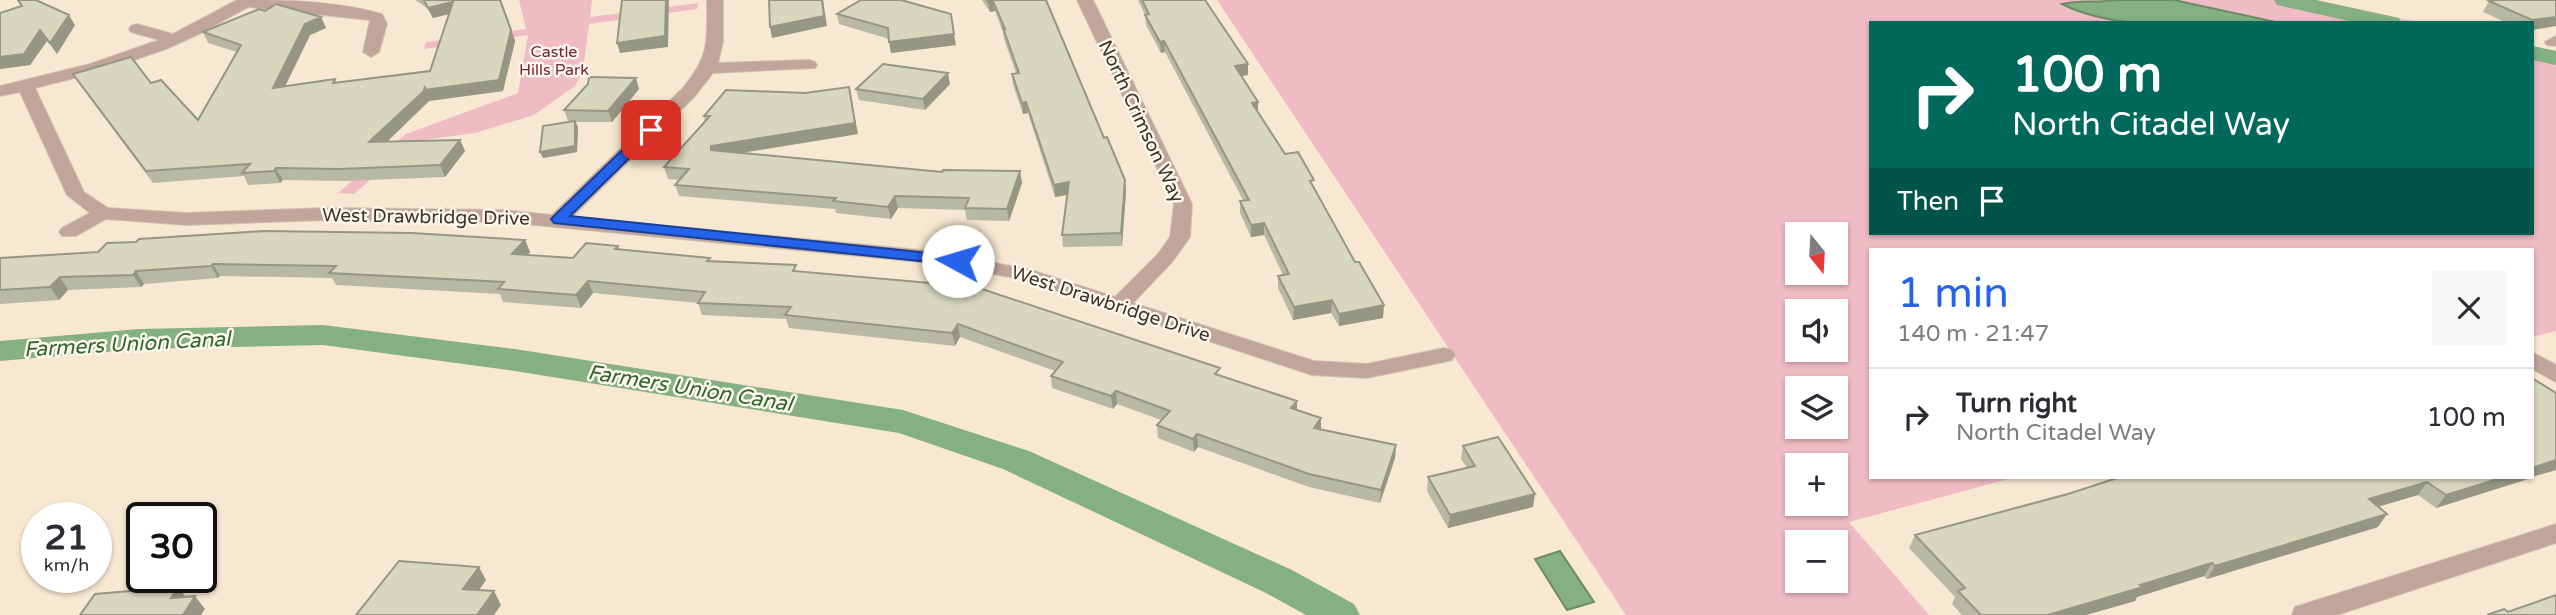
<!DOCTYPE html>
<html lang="en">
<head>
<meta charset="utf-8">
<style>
  :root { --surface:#fff; --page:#f7f7f7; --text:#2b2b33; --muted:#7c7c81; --line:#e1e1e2; --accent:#2563eb }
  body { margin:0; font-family:"Varela Round",sans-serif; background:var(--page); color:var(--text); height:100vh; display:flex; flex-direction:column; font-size:26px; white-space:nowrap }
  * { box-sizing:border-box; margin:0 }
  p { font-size:23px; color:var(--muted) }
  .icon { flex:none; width:38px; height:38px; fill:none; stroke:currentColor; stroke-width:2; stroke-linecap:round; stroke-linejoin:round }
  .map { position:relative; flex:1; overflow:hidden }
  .panel { position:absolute; left:1869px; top:248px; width:665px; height:231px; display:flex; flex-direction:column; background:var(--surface); border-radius:0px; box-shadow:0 2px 5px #0004 }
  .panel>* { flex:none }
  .banner { position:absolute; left:1869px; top:21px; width:665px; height:214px; border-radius:0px; box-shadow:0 2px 5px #0004; background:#00695c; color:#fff; overflow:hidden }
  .needle { width:46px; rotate:162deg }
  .buttons { position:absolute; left:1785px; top:222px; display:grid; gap:14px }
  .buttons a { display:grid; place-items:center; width:63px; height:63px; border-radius:0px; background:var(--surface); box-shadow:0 2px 5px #0004; font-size:35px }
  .speed { position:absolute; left:21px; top:502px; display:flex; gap:14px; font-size:35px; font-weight:700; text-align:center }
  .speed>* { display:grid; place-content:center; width:91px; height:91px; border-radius:50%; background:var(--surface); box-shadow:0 2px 5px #0004; line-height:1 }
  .speed small { font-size:18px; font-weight:400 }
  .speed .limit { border:4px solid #111; border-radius:10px; background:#fff; color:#111 }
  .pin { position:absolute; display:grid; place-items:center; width:60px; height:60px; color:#fff; margin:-30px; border-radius:14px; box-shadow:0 4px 10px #0006 }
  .me { position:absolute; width:77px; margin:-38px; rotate:276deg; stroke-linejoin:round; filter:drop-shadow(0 0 5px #0008) }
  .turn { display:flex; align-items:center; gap:24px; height:147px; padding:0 28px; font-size:32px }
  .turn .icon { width:91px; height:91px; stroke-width:2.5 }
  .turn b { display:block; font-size:49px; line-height:60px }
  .then { display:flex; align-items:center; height:66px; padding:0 28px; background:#0003; gap:14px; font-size:26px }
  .round { display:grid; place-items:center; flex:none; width:74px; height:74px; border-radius:0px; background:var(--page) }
  .overview { display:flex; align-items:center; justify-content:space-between; height:119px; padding:0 28px }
  h1 { font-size:42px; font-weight:600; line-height:52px; color:var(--accent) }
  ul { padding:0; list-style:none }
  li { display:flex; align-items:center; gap:21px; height:98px; padding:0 28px; border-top:2px solid var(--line) }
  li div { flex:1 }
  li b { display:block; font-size:26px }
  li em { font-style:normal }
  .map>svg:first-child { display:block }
</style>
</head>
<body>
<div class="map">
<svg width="2556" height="615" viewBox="0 0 2556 615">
  <rect width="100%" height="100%" fill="#f9e8d1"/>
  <!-- green -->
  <path fill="#efbbc4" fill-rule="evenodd" d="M519,0H592L590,17L698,3L697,9L589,24L583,71L575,86L534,115L475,133L415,141L354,194L338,193L406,134L518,93L528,35L424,49L426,42L526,29Z
    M1217,0H2315L2421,23H1871V233H2532V46L2556,51V331L2532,337V250H1871V478H2012L1849,522L1929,615H1626ZM1797,234H1836V273H1797ZM1797,312H1836V350H1797ZM1797,388H1836V427H1797ZM1797,466H1836V504H1797ZM1797,542H1836V581H1797Z"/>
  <!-- water -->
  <path fill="#85b081" stroke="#6e8b67" stroke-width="2" d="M2116,0H2174L2280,23C2214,23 2121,34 2062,4C2079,0 2098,3 2116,0Z
    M1560,551L1594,602L1567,610L1535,559Z"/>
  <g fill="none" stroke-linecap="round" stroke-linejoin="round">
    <!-- canal -->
    <path fill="#85b081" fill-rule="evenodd" d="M2274,0H2316L2399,18L2402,23H2358L2277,5Z
      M2532,46L2556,51V65L2532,60Z
      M323,325L515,349L903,410L1029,451L1292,570L1354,604L1360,615H1306L1264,592L1003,469L899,433L515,371L323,345L139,349L0,361V341L139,329Z"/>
    <defs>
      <path id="minor" d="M237,0C285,0 337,1 382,14L387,24L379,52L371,57L363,52L370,20L248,7L197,35L166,49L102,71L35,88L84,192L108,208L187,213L328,208L503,210L552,215L683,88C710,55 707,42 707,0H723V42L718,63L809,60L815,62L817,65L815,68L713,73L695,96L572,217L941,252L1031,270L1115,297L1158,254L1170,237L1174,204L1077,0H1093L1192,204L1190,237L1172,262L1133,303L1314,361L1367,364L1444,348L1452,350L1455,355L1452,360L1444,362L1367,378L1312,375L1020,279L941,264L503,222L328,220L187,225L106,219L76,236H62L59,232L62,228L90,213L67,195L20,92L0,96V86L90,64L159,40L131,32L129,29L131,26L137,24L173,34Z
        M2556,36V46L2547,45L2545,42Z
        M2532,352L2556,365V382L2532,369Z
        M2556,524V543L2337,615H2292L2295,607Z"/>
    </defs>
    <!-- minor casing -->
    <use href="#minor" stroke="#d3c4b0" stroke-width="2"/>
    <!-- minor -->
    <use href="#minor" fill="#c1a49a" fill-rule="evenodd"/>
  </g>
  <!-- wall -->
  <path fill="#b8b9a3" d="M17,0H36L75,25L57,54L47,41L30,65L0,69V13L21,6Z
    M415,0H501L515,41L503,91L429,101L387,142L460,140L465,151L445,177L346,181L283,180L280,183L248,185L244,176L153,183L80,85L73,74L151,83L198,120L237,52L208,43L203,32L265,11L321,17L326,28L310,35L285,86L335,79L337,83L430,71L449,14L433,18L427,8Z
    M982,0H1046L1104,138L1125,180L1126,192L1122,246L1063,247L1062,235L1068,195L1055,197L1028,113L1023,114L1013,85L1012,74L1016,73L1004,39L1003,32L995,11L990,12Z
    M1138,0H1205L1248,75L1242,76L1258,102V112L1285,154L1314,188L1383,318L1339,326L1331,313L1293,320L1278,288V276L1283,275L1264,235L1251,237L1240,213V201L1243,200L1165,52L1161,53L1146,25L1145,15Z
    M2556,0L2532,23H2507L2483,12L2489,1Z
    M837,14L956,45L891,53L889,39L839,24Z
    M950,84L925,110L859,100L856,89Z
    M639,89L612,122H576L578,127L577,152L543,158L540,152L572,122L568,121L564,110Z
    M704,116L858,134L742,153L942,172L1020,171L1022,183L1009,221L967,220L965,210L898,208L891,219L836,213L835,209L679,196L675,185L680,180L668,179L664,167L705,122Z
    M525,240L530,252L528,255L573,258L618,246L620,250L710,258L711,262L798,272L1220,375L1297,410L1321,418V429L1396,445L1395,458L1380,503L1309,487L1198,447L1194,452L1158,438L1157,425L1161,420L1117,404L1113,409L1052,388L1051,376L1055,371L960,337L955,346L789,328L786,319L702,315L698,303L593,293L581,308L503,302L500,294L336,285L332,278L220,276L218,278L144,284L141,287L68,290L59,300L0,304V258Z
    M1463,446L1533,507L1448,528L1427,491L1428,477L1467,468L1461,459Z
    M2531,478L2436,508L2418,495L2378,507V527L2207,579L2204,576L2137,597L2135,601L2086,615H1962L1952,604L1955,597L1909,548L1915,535L2068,494Z"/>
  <!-- shaded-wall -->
  <path fill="#969684" d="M501,0L515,41L503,91L429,101L374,154L369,142L424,91Z
    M666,0H669L668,47L620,53L617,43Z
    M822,0H823L827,26L772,38L770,27Z
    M993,1L995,11L990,12L988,2Z
    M453,2L457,12L433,18L428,8Z
    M69,15L75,25L57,54L50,43Z
    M321,17L326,28L310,35L279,99L273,88L305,24Z
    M2556,17V26L2532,30V23H2530L2532,20Z
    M40,30L47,41L30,65L0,69V57Z
    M954,34L956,45L891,53L889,42Z
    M1164,41L1165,52L1161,53L1160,42Z
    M1248,64V75L1236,77L1235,66Z
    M948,73L950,84L925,110L923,99Z
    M636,78L639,89L612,122L608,111Z
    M849,87L858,134L715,157L711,150V146Z
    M1026,102L1028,113L1023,114L1022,103Z
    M1258,102V113L1252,103Z
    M575,121L578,127L577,152L543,158L540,152Z
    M460,140L465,151L445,177L440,165Z
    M276,168L283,180L280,183L274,171Z
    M1020,171L1022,183L1009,221L1007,209Z
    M1125,180L1126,192L1122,246L1121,233Z
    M1069,182L1071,194L1055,197L1054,185Z
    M895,196L898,208L891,219L888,207Z
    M1264,223V235L1251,237V225Z
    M525,240L530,252L518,266L512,254Z
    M213,264L220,276L218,278L211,266Z
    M136,271L144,284L141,287L133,275Z
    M60,277L68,290L59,300L50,287Z
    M588,281L593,293L581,308L576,295Z
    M1332,300L1331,313L1293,320L1294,307Z
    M1384,305L1383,318L1339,326V314Z
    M958,324L960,337L955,346L952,333Z
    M1116,391L1117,404L1113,409L1111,396Z
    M1297,401V414L1291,408Z
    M1321,418V431L1314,428Z
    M1197,434L1198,447L1194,452L1193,439Z
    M1396,445L1395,458L1380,503L1381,490Z
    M2556,460V470L2532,477V468Z
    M2501,478H2531L2436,508L2446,495Z
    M2427,482L2418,495L2360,512L2369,499Z
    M1535,494L1533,507L1448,528L1450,515Z
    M2387,514L2378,527L2207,579L2215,566Z
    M2212,563L2204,576L2137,597L2135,601L2086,615H2048Z
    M479,567L486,580L471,602L463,589Z
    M178,587L188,600L171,598Z
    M494,591L501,605L494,615H477Z
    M195,596L205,609L201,615H183Z"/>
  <!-- building -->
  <path fill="#d6d7bd" stroke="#969684" stroke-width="2" d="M18,0H36L69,15L50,43L40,30L24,54L0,57V13L22,6Z
    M424,0H500L511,30L499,80L424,90L425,86L424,91L369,142L460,140L440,165L340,169L276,168L274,171L242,173L250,164L146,171L73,74L131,57L151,83L161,80L198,120L241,45L203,32L259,9L265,11L276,4L321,17L305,24L273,88L335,79L333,83L430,71L453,2L428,8Z
    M622,0H666L665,36L617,43Z
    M769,0H822L824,16L770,27Z
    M861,0H901L951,14L954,34L889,42L888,28L837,14Z
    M987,0H1046L1104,138L1107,137L1125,180L1121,233L1062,235L1069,182L1054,185L1026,102L1022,103L1012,74L1019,73L1003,28L1005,29L993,1L988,2Z
    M1142,0H1205L1248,64L1235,66L1258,102L1252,103L1285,154L1298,152L1314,180L1310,181L1355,262H1359L1384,305L1339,314L1332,300L1294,307L1278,276L1289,274L1264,223L1251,225L1240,201L1249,200L1164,41L1160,42L1145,15L1149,14Z
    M2496,0H2556V17L2532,20L2489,1Z
    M883,64L948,73L923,99L856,89Z
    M589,77L636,78L608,111L564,110L588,84Z
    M849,87L855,123L711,146V150L942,172L943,170L1020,171L1007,209L965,208L969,198L895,196L888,207L833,201L836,198L675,185L689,169L664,167L710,116H704L726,90L805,93Z
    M575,121V146L540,152L543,126Z
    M264,231L412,233L525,240L512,254L573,258L586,243L618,246L615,249L710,258L707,261L796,265L793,271L976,287L1220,368L1215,374L1297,401L1291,408L1321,418L1314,428L1396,445L1381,490L1309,474L1197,434L1193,439L1157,425L1170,411L1116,391L1111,396L1051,376L1063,362L958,324L952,333L785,315L791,307L698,303L705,292L588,281L576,295L498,289L504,282L329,273L336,266L213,264L211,266L136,271L133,275L60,277L50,287L0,290V258L98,252L107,243L136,242L139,239Z
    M2532,378L2556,393V460L2532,468Z
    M1498,437L1535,494L1450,515L1428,477L1475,466L1463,446Z
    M2117,478H2501L2446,495L2427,482L2369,499L2387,514L2215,566L2212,563L2140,585L2143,587L2048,615H1981L1958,591L1965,588L1915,535L2068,494Z
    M399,561L479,567L463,589L494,591L477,615H356Z
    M178,587L171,598L195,596L183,615H80L95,594Z
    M2556,595V615H2487L2504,609L2508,612Z"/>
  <!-- route -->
  <path fill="#2563eb" stroke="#184099" stroke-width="2" d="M651,126L658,130L656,132L570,216L958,256L966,261L958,265L554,223L551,219L554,216L646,127Z"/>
  <g text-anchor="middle" stroke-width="5" stroke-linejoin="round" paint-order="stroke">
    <!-- far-park labels -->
    <g font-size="16" fill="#72243a" stroke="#fef7ed">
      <text x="554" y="57">Castle<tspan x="554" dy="18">Hills Park</tspan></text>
    </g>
    <!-- street labels -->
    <g font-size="19" fill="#3a342b" stroke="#fef7ed">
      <text transform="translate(1142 121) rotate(65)" y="7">North Crimson Way</text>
      <text transform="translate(426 216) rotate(1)" y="7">West Drawbridge Drive</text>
      <text transform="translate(1111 303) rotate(18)" y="7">West Drawbridge Drive</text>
    </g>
    <!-- water labels -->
    <g font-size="21" font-style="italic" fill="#2d672a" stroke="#fef7ed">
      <text transform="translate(127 344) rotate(-3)" y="7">Farmers Union Canal</text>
      <text transform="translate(690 388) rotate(9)" y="7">Farmers Union Canal</text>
    </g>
  </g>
</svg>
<div class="buttons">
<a><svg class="needle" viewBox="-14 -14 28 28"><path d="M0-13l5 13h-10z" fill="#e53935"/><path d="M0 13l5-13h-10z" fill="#7c7c81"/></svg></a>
<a><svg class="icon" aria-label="sound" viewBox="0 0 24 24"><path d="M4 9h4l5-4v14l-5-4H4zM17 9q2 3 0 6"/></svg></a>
<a><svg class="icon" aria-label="layers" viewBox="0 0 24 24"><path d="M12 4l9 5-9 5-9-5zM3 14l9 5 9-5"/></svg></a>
<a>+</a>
<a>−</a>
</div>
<div class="speed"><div>21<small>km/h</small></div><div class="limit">30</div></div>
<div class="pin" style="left:651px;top:130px;background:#d93025"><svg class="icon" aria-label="arrive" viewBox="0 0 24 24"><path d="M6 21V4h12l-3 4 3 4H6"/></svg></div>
<svg class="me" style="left:958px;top:261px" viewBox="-20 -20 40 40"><circle r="19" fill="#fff"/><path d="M0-13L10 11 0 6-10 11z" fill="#2563eb"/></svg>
<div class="banner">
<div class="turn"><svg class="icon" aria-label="right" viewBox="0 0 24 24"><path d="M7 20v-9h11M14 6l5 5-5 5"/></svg><div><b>100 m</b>North Citadel Way</div></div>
<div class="then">Then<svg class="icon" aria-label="arrive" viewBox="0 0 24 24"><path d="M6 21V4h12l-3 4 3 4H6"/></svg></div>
</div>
<section class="panel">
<div class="overview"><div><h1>1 min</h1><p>140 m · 21:47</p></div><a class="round"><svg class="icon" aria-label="close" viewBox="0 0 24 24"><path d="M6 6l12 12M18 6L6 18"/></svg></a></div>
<ul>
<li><svg class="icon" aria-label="right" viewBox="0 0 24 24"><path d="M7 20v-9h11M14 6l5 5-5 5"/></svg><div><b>Turn right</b><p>North Citadel Way</p></div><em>100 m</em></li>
</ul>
</section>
</div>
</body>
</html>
